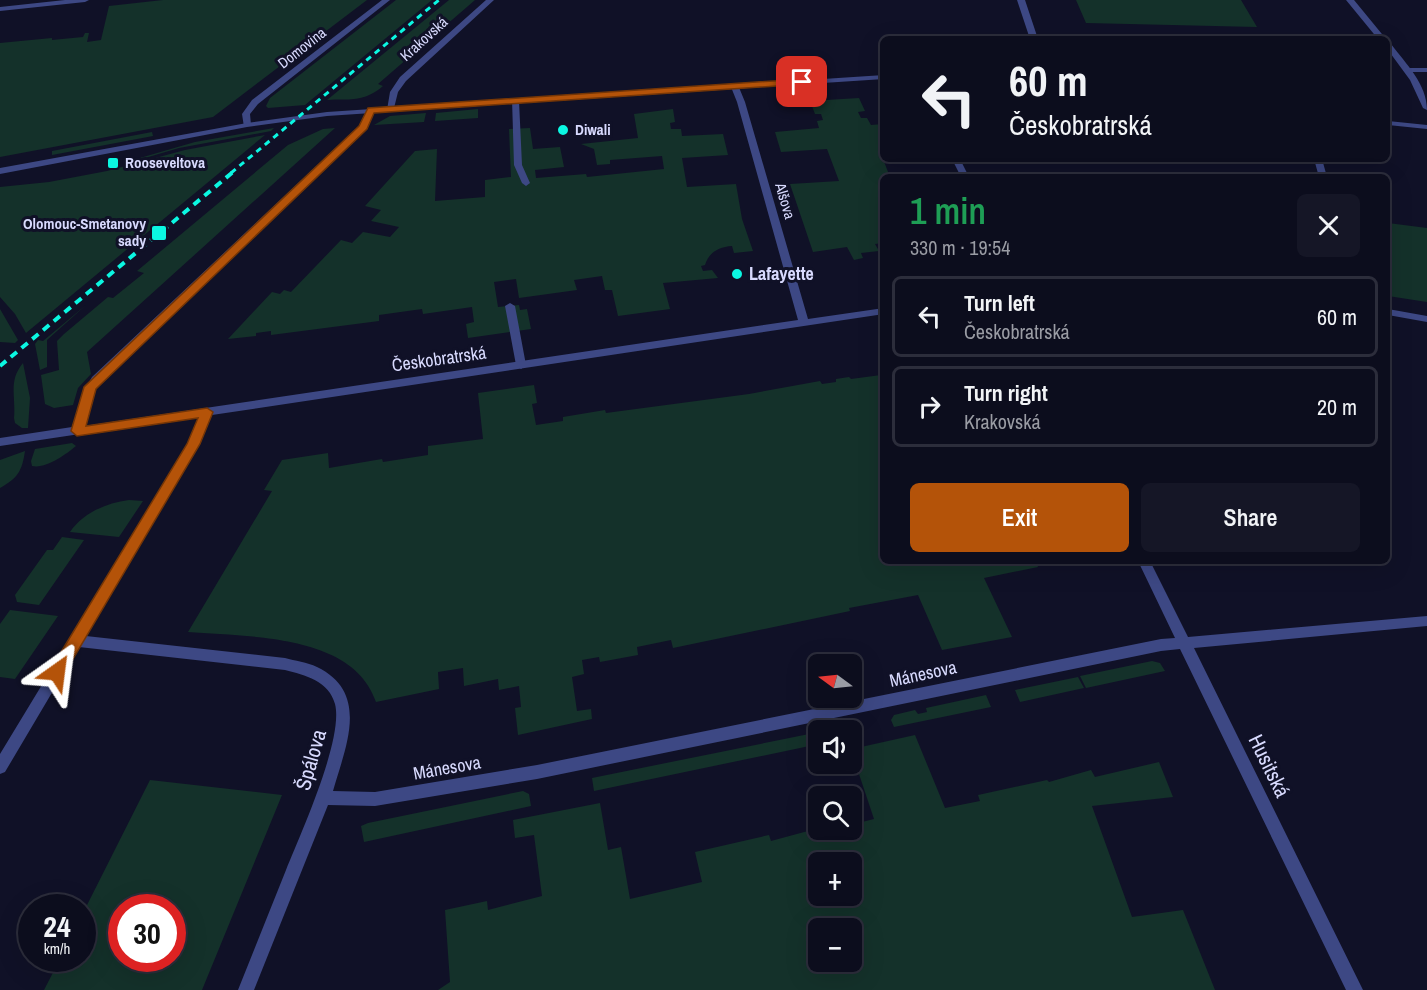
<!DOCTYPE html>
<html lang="en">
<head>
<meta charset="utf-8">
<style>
  :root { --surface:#0c0d1d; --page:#151626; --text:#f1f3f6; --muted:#9a9ca4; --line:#2c2d3b; --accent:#b45309 }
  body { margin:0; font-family:"Archivo Narrow",sans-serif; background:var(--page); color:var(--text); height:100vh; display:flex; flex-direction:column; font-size:22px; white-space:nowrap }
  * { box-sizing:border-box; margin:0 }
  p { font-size:20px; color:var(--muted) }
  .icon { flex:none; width:33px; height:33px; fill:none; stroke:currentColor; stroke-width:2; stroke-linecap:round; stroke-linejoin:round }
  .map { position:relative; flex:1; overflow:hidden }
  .side { position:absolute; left:880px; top:174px; width:510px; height:390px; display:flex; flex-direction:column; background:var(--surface); border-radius:9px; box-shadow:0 6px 24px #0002,0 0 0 2px var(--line) }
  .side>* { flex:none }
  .banner { position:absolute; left:880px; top:36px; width:510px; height:126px; border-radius:9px; box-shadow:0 6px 24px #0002,0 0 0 2px var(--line); background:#0c0d1d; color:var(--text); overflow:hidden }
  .needle { width:39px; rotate:285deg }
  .tools { position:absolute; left:808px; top:654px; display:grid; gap:12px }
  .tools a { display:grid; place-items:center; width:54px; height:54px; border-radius:9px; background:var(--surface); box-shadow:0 6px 24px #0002,0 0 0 2px var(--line); font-size:30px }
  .speed { position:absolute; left:18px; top:894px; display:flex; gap:12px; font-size:30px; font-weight:700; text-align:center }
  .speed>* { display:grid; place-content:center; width:78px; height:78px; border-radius:50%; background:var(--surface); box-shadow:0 6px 24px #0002,0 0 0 2px var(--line); line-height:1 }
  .speed small { font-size:15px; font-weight:400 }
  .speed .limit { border:9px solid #d22; background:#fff; color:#111 }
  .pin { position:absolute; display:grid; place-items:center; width:51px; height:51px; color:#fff; margin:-26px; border-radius:12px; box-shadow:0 3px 9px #0006 }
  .me { position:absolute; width:66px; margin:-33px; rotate:31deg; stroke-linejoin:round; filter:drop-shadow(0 0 4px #0008) }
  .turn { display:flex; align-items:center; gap:21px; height:126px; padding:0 30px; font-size:27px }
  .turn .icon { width:78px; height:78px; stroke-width:2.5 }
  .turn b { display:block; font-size:42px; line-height:51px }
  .round { display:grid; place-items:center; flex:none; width:63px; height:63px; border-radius:9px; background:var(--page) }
  .summary { display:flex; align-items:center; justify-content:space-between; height:102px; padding:0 30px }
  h1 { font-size:36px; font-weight:600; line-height:45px; color:#1e9e55 }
  .button { display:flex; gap:12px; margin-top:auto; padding:12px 30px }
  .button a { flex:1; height:69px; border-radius:9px; background:var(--accent); color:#fff; font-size:24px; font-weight:600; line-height:69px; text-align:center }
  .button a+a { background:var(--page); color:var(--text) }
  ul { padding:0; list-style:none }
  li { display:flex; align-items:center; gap:18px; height:81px; margin:0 12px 9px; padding:0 18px; border:3px solid var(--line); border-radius:9px }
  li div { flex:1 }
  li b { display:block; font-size:22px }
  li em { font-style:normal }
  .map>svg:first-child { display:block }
</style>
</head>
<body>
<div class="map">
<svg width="1427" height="990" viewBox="0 0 1427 990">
  <rect width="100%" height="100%" fill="#101127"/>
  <!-- green -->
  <path fill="#14312a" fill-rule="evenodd" d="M163,0H367L213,117L0,157V43L52,38V40L83,37L85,33H89L87,42L101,40L109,6Z
    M396,0H432L305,105L268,108L266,106L270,98Z
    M449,0H475L378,84L383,86C362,104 347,98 327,100Z
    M1076,0H1241L1257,27L1086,23Z
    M859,98L865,111L858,112L861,118H867L871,125L883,124V146H878L890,177H884L883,243L875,244L879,251L861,253L863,258L854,260L847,247L813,252L790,184L839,181L827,149L781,152L775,132L819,128L817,121L823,120L821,114H815L810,101Z
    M478,109V118L435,121L436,113Z
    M673,109L675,122L670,123L671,129H681L682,136L723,134L728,155L682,158L687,187L736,184L742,219L753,251L734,253L732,246C719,247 709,252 705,265L701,266L703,271L712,270L718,278L663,283L670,309L618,316L612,290H605L602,276L574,280L577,290L519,298L516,279L494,282L498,307L519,305L520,310L527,309L531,329L468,338L466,324L474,322L472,307L423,314L422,309L379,315V321L271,335V331L256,333V336L228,339L272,292L280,294L284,290L291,292L341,240L352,243L363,232L390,237L399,227L371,221L381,210L365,206L415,151L437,149L435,201L485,197V180L511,177L509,129L530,128L533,149L560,147L564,167L535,170L536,178L586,174L587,177L664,169L662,156L610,160V164L597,165L594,149L581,144L638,138L634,114Z
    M426,113L424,122L374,125L390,116Z
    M274,128L271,131L179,148L128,163L126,162L195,142Z
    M335,128L87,352L91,374L78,388L73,405L54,408L45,404L41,375L59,370L57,341L64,334L108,297L113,298L144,273L137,271L288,145L323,129Z
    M152,132L153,136L52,155V151Z
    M265,135L26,333L15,314L0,297V187L49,182L107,171L185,150Z
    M1388,223L1427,228V302L1388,296Z
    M86,305L47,340V367L40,370L35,344L38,340L43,341Z
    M0,309L18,340L15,343L0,342Z
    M23,363L30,398L28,428H22L15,423L14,418C16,396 8,381 23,363Z
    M883,367L884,561H1053L1037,564L1038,567L984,578L1012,637L942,650L918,595L849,608L850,611L673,648L671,640L637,647L638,655L600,662L599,657L582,660L584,674L572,677L577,711L591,709L592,719L518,735L515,708L521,707L519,686L499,690L498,679L464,686L463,668L438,672L439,689L376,702C353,633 247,637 188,632L272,491L264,490L282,460L328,453L329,468L382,459L383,462L428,455V446L483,439L478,393L534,385L537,403L532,404L536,425L563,421V417L605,410L606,413L749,394L820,381L822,384L836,382V379L849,377L851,379L881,375L878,368Z
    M72,443L76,446C65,455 46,469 32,466L31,461L35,449Z
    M25,451C22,471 18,478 0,488V460Z
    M129,500L143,501L119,537L70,532C83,513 106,503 129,500Z
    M62,537L84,540L39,605L17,602L15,595L47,550H53Z
    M10,610L58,616L15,679L0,677V624Z
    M1152,661L1160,663L1165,671L1086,688L1080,676Z
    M1078,677L1084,688L1020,702L1015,690Z
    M986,695L991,707L894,727L891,720L894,715L915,710L918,714L927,712L926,708Z
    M819,732V744L594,791L592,778Z
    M915,735L945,808L980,801L978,795L1047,780L1049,782L1091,770L1095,777L1159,762L1173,797L1092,806L1132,917L1183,910L1215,990H438L450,982L445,910L487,901L488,910L542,896L534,835L515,838L513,820L600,803L608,850L621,847L630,899L702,882L695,852L769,835L771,841L819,828L852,830V821L854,824L874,819L855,762L852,763V749ZM819,862H852V896H819ZM819,928H852V962H819Z
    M150,780L282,795L202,990H44L60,959L82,958L83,913ZM122,908H172V958H122Z
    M523,791L529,794L531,806L364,842L361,826L368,823Z"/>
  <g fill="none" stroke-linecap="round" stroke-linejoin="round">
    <!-- service -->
    <path fill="#3d4884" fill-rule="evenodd" d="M1404,68H1427V72H1407L1403,70Z
      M512,99L519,101L522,165L530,183L526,186L522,183L514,165Z
      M510,303L515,306L526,365L521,369L516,365L505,306Z"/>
    <!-- minor -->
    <path fill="#3d4884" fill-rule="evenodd" d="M65,0H89L85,2L0,11V7Z
      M382,0H390L258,104L250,114L251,125L244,127L242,114L252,100Z
      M486,0H494L406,81L398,92L394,108L387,110L390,92L400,77Z
      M1017,0H1025L1038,39H1030Z
      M1346,0H1354L1386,39H1378Z
      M1388,44H1391C1406,64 1427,84 1427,110L1423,108L1410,80L1388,50Z
      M732,85H738L745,102L808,319L884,308V314L212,415L200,444L86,636L285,658C295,661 307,662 317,667C371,693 345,748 333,791L375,792L537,765L1161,639L1175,638L1138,561H1150L1188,637L1427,616V626L1194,648L1363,990H1346L1180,649L1161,651L537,779L375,806L328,805L254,990H238C254,950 270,910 286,870C300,835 344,739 335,704C329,681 305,675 285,670L79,647L5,772L0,774V754L188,444L200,416L0,446V438L72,427L83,393L92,377L359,126L367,110L371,108L375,110L366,129L100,383L93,393L84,426L798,320L737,102L731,87Z
      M952,159H960L969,177H961Z
      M1314,159H1322L1327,177H1319Z
      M1388,309L1427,316V322L1388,315Z"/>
    <!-- tertiary -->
    <path fill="#3d4884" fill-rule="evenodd" d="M884,75V79L327,116L247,127L0,174V168L247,123L327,112Z
      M1388,121L1427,125V129L1388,125Z"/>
    <!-- rail-far1 -->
    <path stroke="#0bf7e2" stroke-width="3" stroke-dasharray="6 5" stroke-linecap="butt" d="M231,173L439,0"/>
    <!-- rail -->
    <path stroke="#0bf7e2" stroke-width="4" stroke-dasharray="8 6" stroke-linecap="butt" d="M0,366L233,172"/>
  </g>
  <!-- route -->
  <path fill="#b45309" stroke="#753606" stroke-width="1.5" d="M802,79L807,82L806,84L374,113L367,129L96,389L86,426L207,408L213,412L200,444L63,676L57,678L52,676L49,672L52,667L187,444L198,418L77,436L71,431L84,387L359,126L368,108Z"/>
  <!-- markers -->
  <g fill="#0bf7e2" stroke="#101127" stroke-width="2">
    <circle cx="563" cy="130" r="6"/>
    <rect x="107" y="157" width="12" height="12" rx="3"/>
    <rect x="151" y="225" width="16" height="16" rx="3"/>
    <circle cx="737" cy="274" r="6"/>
  </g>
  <g text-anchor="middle" stroke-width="6" stroke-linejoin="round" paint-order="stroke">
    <!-- far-street labels -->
    <g font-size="15" fill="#d8dafe" stroke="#101127">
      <text transform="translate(424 39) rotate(-42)" y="5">Krakovská</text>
      <text transform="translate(302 48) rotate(-38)" y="5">Domovina</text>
      <text transform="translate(785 201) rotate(74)" y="5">Alšova</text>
    </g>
    <!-- far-poi labels -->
    <g font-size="15" font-weight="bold" fill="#d8dafe" stroke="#101127" text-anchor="start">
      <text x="575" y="135">Diwali</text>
      <text x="125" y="168">Rooseveltova</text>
      <text x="146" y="229" text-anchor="end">Olomouc-Smetanovy<tspan x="146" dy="17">sady</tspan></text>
    </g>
    <!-- poi labels -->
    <g font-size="18" font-weight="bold" fill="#d8dafe" stroke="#101127" text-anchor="start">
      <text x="749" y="280">Lafayette</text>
    </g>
    <!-- street labels -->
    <g font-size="18" fill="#d8dafe" stroke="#101127">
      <text transform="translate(439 359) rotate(-8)" y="6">Českobratrská</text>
      <text transform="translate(923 674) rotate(-12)" y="6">Mánesova</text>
      <text transform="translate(447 768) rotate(-10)" y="6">Mánesova</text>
    </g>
    <!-- near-street labels -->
    <g font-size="21" fill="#d8dafe" stroke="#101127">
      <text transform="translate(311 760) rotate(-74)" y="7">Špálova</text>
      <text transform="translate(1269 766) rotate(64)" y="7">Husitská</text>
    </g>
  </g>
</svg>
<div class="tools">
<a><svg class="needle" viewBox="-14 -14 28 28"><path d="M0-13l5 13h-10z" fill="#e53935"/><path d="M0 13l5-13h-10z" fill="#9a9ca4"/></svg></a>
<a><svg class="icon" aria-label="sound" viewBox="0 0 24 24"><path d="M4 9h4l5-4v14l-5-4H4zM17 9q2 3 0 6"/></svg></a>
<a><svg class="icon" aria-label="search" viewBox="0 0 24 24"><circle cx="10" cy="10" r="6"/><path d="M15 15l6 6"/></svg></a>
<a>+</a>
<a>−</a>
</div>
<div class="speed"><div>24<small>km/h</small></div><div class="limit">30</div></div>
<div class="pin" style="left:802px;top:82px;background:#d93025"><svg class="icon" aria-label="arrive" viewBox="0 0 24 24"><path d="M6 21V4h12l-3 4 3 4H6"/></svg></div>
<svg class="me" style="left:57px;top:672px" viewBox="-20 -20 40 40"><path d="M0-17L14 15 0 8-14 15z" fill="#b45309" stroke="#fff" stroke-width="4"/></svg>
<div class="banner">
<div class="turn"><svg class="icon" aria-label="left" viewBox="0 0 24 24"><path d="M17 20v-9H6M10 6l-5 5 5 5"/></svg><div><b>60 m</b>Českobratrská</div></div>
</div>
<section class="side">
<div class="summary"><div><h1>1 min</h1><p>330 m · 19:54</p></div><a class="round"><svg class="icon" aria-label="close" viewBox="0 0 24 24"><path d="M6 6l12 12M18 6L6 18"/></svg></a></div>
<ul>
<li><svg class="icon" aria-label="left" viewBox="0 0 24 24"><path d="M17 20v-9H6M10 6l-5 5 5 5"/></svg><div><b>Turn left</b><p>Českobratrská</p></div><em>60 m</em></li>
<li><svg class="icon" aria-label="right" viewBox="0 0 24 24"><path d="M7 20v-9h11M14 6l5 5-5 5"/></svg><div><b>Turn right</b><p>Krakovská</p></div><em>20 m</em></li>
</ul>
<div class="button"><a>Exit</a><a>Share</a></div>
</section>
</div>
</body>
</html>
